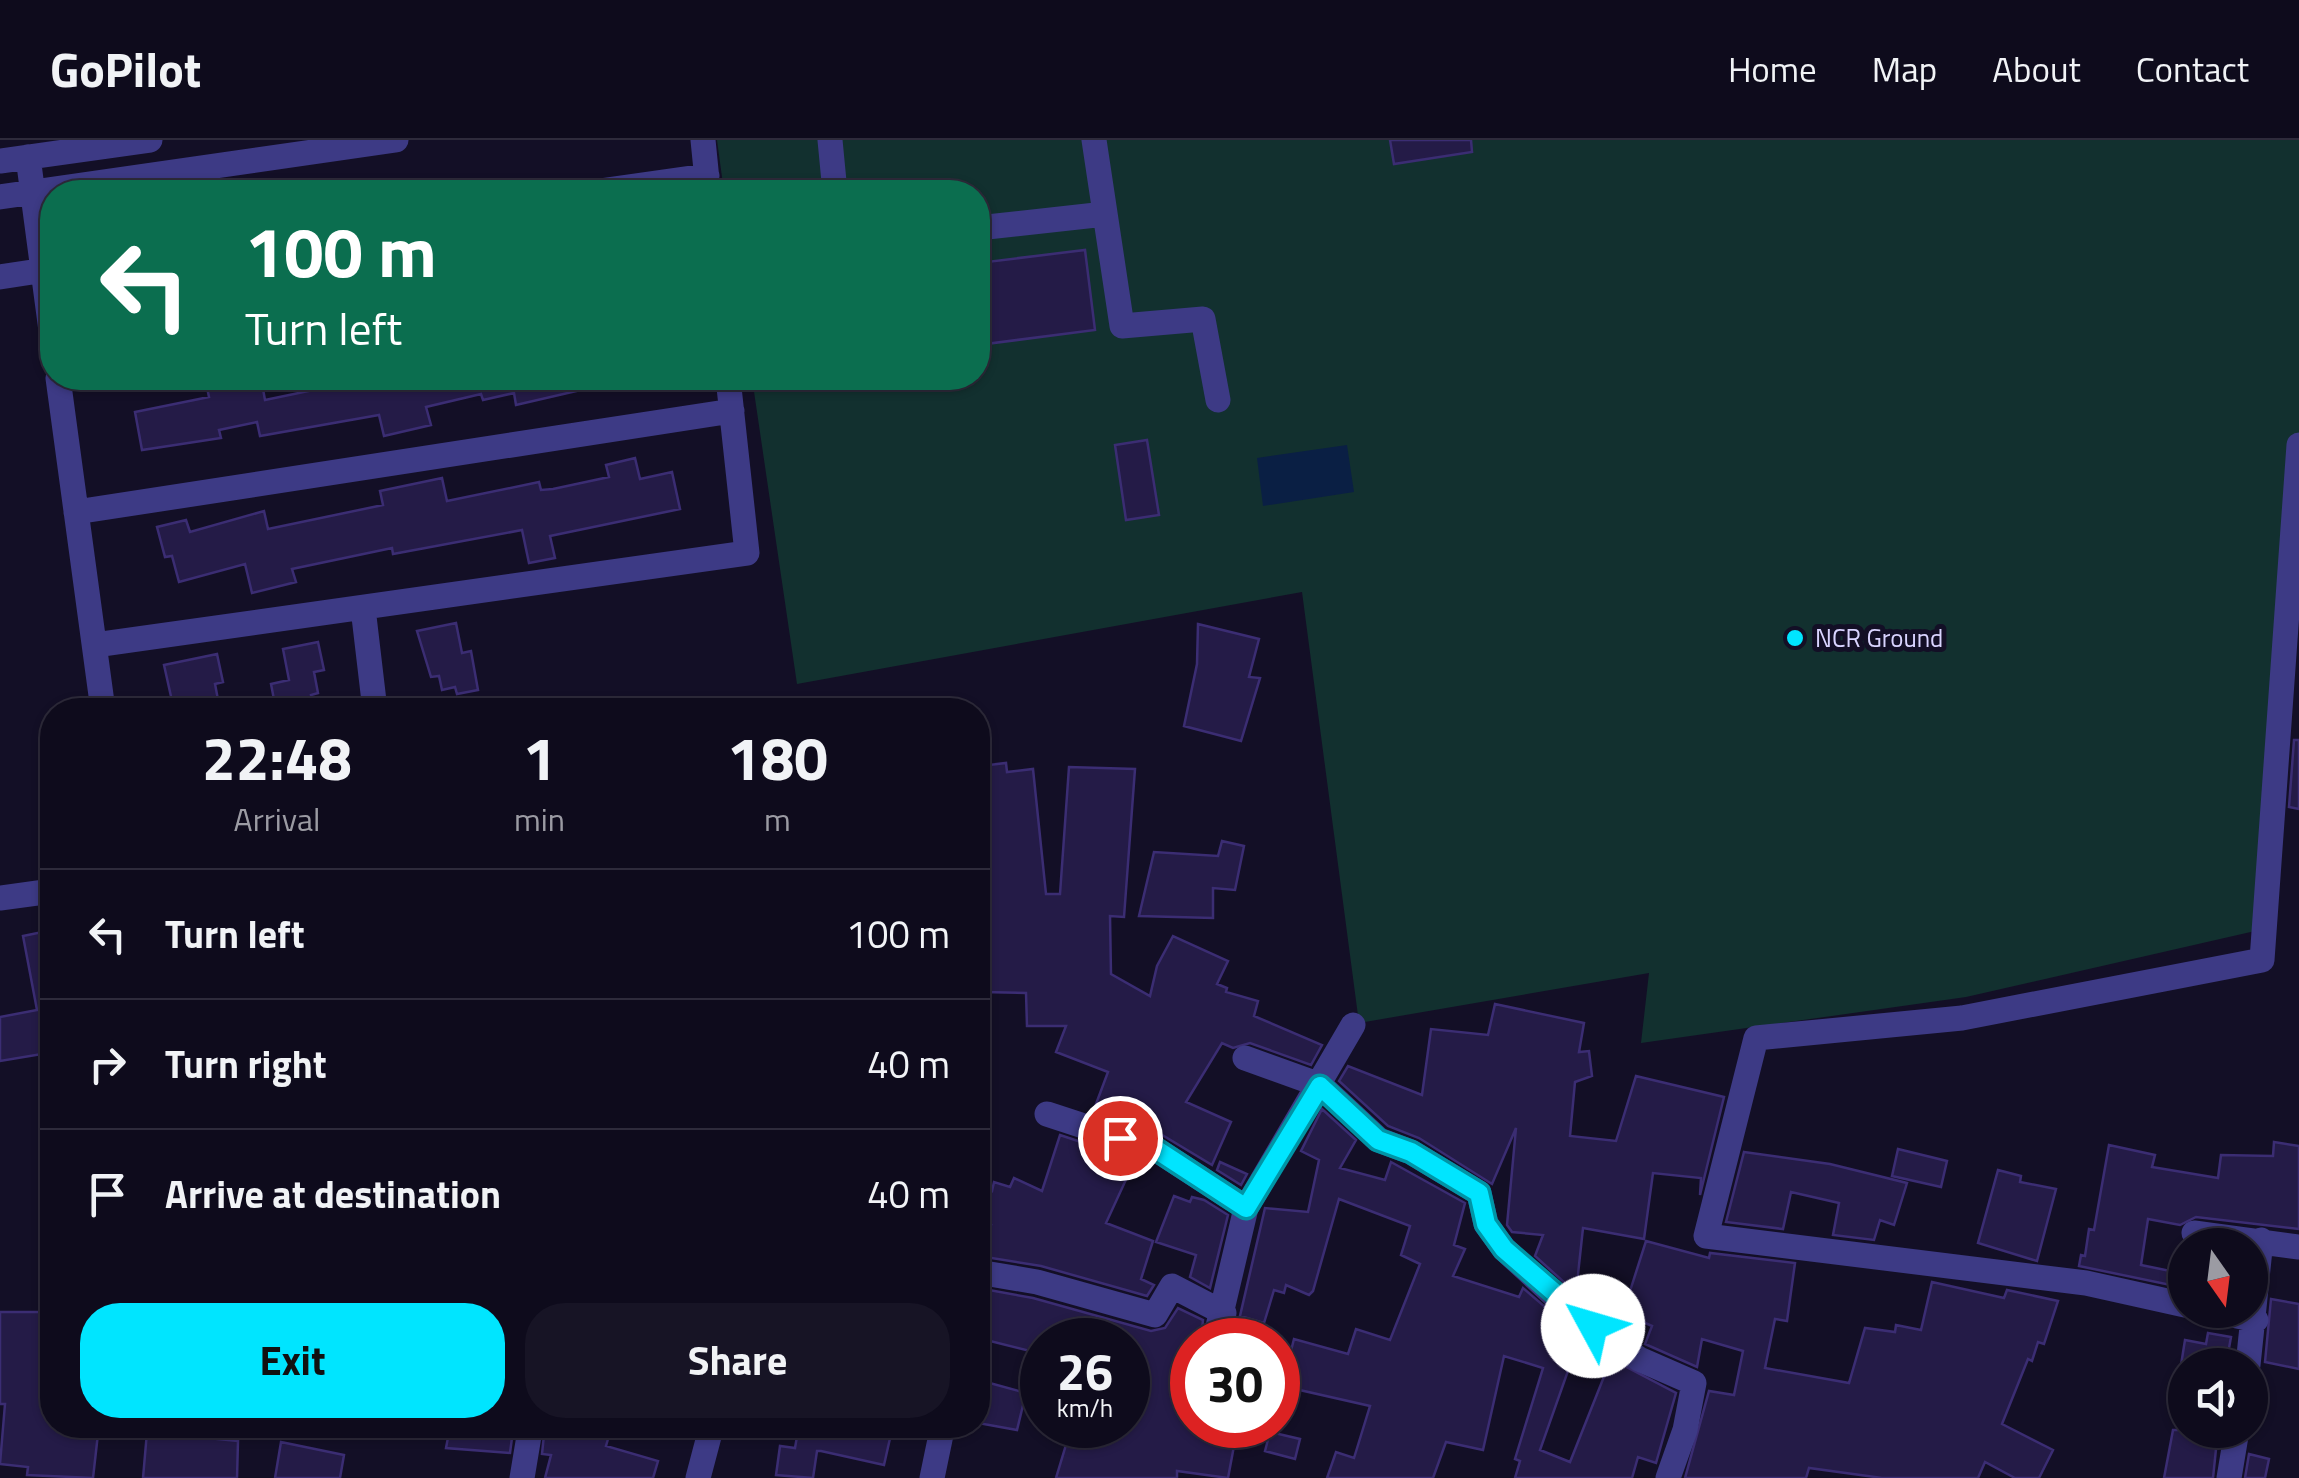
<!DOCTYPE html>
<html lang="en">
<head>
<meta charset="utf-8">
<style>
	body { margin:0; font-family:"Titillium Web",sans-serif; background:#171425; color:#f1f3f6; height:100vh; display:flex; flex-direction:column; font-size:38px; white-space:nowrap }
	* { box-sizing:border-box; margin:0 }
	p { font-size:32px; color:#9b9ba3 }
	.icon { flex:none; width:55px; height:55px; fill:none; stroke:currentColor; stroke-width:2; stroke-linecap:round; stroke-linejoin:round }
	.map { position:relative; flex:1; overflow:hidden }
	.panel { position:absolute; left:40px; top:558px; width:950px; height:740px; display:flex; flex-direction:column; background:#0e0b1c; border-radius:40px; box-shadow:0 2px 8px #0004,0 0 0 2px #2e2b3b }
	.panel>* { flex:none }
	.banner { position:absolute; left:40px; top:40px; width:950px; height:210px; border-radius:40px; box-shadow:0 2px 8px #0004,0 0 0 2px #2e2b3b; background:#0b6e4f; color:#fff; overflow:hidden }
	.needle { width:65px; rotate:166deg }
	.buttons { position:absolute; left:2168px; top:1088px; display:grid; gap:20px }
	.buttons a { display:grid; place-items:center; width:100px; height:100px; border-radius:50%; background:#0e0b1c; box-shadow:0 2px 8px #0004,0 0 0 2px #2e2b3b; font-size:50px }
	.speed { position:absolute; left:1020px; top:1178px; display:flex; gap:20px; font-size:50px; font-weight:700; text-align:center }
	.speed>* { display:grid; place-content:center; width:130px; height:130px; border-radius:50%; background:#0e0b1c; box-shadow:0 2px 8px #0004,0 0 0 2px #2e2b3b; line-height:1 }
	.speed small { font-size:25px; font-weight:400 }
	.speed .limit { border:15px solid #d22; background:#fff; color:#111 }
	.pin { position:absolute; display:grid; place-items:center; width:85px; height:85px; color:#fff; margin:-42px; border:5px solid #fff; border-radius:50%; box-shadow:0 2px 10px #0007 }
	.me { position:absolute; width:110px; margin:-55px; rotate:309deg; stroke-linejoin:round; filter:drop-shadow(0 0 8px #0008) }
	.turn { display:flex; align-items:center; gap:35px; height:210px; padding:0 40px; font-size:45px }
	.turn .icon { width:130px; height:130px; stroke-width:2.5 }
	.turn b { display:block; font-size:70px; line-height:85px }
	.eta { display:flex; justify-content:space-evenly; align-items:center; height:170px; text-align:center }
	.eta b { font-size:60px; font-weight:700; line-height:70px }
	.action { display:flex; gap:20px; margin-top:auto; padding:20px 40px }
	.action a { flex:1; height:115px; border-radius:40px; background:#00e5ff; color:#111; font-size:40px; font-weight:700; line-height:115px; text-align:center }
	.action a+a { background:#171425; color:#f1f3f6 }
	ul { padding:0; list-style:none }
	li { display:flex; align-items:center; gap:30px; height:130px; padding:0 40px; border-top:2px solid #2e2b3b }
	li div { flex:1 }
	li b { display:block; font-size:38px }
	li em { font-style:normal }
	header { display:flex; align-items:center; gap:60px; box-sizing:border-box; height:140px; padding:0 50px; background:#0e0b1c; border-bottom:2px solid #2e2b3b }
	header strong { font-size:48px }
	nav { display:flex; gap:55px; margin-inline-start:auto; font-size:35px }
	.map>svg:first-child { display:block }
	.green { fill:#12302f }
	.water { fill:#0a1f44 }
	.building { fill:#241b47; stroke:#3b2d73; stroke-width:2.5 }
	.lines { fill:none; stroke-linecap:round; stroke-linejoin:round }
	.minor { stroke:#3d3a85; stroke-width:25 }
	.route-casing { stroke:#0095a6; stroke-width:25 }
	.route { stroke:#00e5ff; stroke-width:18 }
	.poi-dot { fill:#00e5ff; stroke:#130f26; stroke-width:4 }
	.labels { text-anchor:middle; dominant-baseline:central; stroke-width:10; stroke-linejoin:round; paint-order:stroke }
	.poi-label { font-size:25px; fill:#d9d4ff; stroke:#130f26; text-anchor:start }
</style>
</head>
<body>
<header>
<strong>GoPilot</strong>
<nav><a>Home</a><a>Map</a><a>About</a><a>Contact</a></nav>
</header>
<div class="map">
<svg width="2299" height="1338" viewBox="0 0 2299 1338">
	<rect width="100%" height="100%" fill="#130f26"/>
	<path class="green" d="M717,0H2299V303L2255,791L1966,857L1641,903L1649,833L1359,883L1302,452L797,544L752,238H978V52H724Z"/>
	<path class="water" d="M1347,305L1354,352L1263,366L1257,318Z"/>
	<path class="building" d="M1390,0H1471L1472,12L1394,24Z
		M1085,110L1095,190L978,205V123Z
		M205,238H261L265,260L371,238H597L598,246L516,265L514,253L483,260L481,254L426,267L431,285L384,296L379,275L260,296L257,282L219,290L221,298L142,310L135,272L209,257Z
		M1147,300L1159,375L1126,380L1115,305Z
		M635,318L640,339L672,332L680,369L550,396L555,418L529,423L522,390L393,414L392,408L292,429L296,442L252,453L245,424L179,442L172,416L165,417L157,387L186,380L190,392L264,371L268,389L383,365L380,351L442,338L447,361L539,342L541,350L553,349L609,337L606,325Z
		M456,483L462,513L471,511L478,550L457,554L455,547L442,550L439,536L431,537L417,491Z
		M1198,484L1259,499L1249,537L1260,538L1241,601L1184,586L1197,524Z
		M318,502L324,530L314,532L318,553L311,555L315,570H276L271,544L289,540L283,509Z
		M217,514L223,542L215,544L220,570H174L164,525Z
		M2294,600H2299V669L2289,667Z
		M1006,623L1007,632L1033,629L1046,754H1060L1069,627L1135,629L1124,777L1110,776L1111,834L1150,856L1157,826L1173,796L1228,821L1217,844L1227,848L1226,852L1258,861L1254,876L1322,905L1311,925L1250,903L1233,908L1222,903L1186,962L1231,982L1212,1025L1162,995L1093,972L1108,932L1056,912L1066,886H1027L1026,853L982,852L978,681L985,680L980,626Z
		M1222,701L1244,706L1235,750L1213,748V778L1139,776L1154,712L1218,716Z
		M52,790V897L45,898L48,913L0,921V877L37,870L23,796Z
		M1495,864L1584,883L1579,912L1589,911L1592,936L1575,942L1570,996L1616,1001L1636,936L1724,957L1700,1055L1701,1038L1653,1033L1644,1099L1583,1088L1576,1153L1535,1116L1543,1095L1512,1092L1507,1085L1516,988L1492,1044L1419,998L1388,986L1339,941L1348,926L1422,955L1431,889L1488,895Z
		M1322,969L1356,1000L1340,1028L1385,1040L1391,1022L1465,1063L1454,1105L1465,1109L1453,1136L1519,1157L1523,1148L1580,1197L1540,1310L1570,1322L1611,1219L1676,1253L1656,1323L1638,1317L1632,1338H1515L1520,1321L1515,1319L1543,1228L1504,1216L1483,1310L1446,1302L1433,1338H1327L1336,1312L1354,1318L1370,1266L1282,1246L1294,1199L1348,1214L1356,1189L1390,1200L1420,1124L1401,1115L1410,1086L1339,1059L1313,1151L1309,1155L1286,1145L1284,1153L1274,1150L1264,1183L1240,1176L1265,1068L1308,1072L1319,1020L1301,1011Z
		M1060,995L1135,1020L1106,1083L1153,1101L1141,1139L1154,1145L1147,1156L1041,1126L979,1116L991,1085L978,1080V1046L992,1051L994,1042L1010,1047L1014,1038L1042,1051Z
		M2274,1002L2299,1006V1089L2196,1077L2180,1085L2148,1079L2141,1125L2185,1134V1148L2079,1126L2081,1115L2085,1116L2089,1089L2094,1090L2109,1005L2155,1015L2152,1027L2218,1038L2221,1015L2273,1016Z
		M1898,1009L1947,1021L1941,1047L1892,1036Z
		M1744,1012L1830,1024L1907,1043L1894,1085L1880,1080L1874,1100L1833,1095L1839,1063L1791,1052L1783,1089L1726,1082Z
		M1220,1022L1247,1034L1241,1045L1217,1030Z
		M1998,1030L2021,1036L2020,1042L2056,1049L2037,1121L1978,1103Z
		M1174,1056L1190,1062L1192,1057L1204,1060L1228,1075L1210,1148L1190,1137L1196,1115L1156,1102Z
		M1646,1101L1709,1118L1710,1113L1795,1123L1787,1181L1775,1179L1765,1228L1849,1243L1865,1188L1895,1192L1896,1185L1921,1190L1932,1142L2004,1158L2007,1150L2058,1161L2044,1204L2038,1202L2032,1221L2028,1219L2002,1284L2053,1310L2039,1338H2015L1985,1322L1978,1338H1882L1809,1328L1806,1338H1685L1709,1251L1734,1255L1743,1211L1702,1199L1697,1227L1645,1204L1652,1186L1623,1173Z
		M978,1148L1033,1158L1151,1191L1165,1188L1178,1168L1203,1180L1201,1200H1192V1285H1228L1222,1304L1234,1306L1228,1338L1177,1331V1338H1056L1072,1285H1108L1128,1291V1200L1090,1191L1087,1200H1041L1038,1213L978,1198Z
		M2271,1159L2299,1164V1229L2265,1222Z
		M0,1172H52V1285H99L93,1338L27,1335L28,1327L0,1324L5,1264H0Z
		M2208,1193L2231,1197L2226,1225H2181L2185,1200L2206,1204Z
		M986,1242L1026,1253L1017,1290L978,1283V1263Z
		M545,1285L608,1299L606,1306L658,1321L653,1338H545L551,1315L542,1314Z
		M799,1285H893L884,1325L821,1311H817L813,1338L776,1335L780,1306L795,1308Z
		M450,1287L512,1298L510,1313L446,1308Z
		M2173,1290H2218L2213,1338H2164Z
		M147,1292L238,1301L237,1338H143Z
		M1270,1292L1300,1299L1295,1319L1265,1311Z
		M281,1302L344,1315L340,1338H275Z
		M2249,1314L2269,1319L2265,1338H2245Z"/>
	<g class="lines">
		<path class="minor" d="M703,0L708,50
			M830,0L835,52
			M1094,0L1122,186L1203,179L1218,260
			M28,17L52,198
			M0,21L150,0
			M594,52L707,36
			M0,57L396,0
			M978,88L1105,74
			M0,137L52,129
			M58,238L103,570
			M76,372L732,271
			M363,468L375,570
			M95,505L747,413L728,238
			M0,758L52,751
			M1245,918L1320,945L1379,1000L1411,1012L1479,1053L1486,1084L1504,1109L1569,1169L1639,1219L1694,1243L1685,1290L1668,1338
			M1047,974L1157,1010L1246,1068
			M2194,1093L2299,1107
			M978,1132L1037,1142L1155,1175L1172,1146L1224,1173
			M2185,1165L2086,1143L1706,1096L1756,898L1962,878L2262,820L2299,305
			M2209,1170L2256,1180
			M1216,1195L1246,1068L1353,885
			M2248,1225L2261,1100
			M522,1338L530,1290
			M698,1338L712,1285
			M932,1338L943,1285
			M2229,1338L2237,1290"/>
	</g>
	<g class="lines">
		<defs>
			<path id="route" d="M1120,998L1157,1010L1246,1068L1320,946L1378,1000L1411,1012L1479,1053L1486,1084L1504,1109L1593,1186"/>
		</defs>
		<use href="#route" class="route-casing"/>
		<use href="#route" class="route"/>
	</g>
	<circle class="poi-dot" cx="1795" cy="498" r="10"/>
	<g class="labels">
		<g class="poi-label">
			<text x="1815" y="498">NCR Ground</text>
		</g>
	</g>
</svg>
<div class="buttons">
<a><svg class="needle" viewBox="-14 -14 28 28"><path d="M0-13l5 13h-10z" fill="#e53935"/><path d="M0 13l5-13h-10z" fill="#9b9ba3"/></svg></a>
<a><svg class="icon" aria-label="sound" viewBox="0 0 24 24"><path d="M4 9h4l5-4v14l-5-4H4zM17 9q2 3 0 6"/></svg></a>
</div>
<div class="speed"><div>26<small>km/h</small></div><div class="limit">30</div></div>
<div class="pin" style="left:1120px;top:998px;background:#d93025"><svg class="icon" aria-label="arrive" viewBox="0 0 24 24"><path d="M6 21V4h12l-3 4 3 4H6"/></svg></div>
<svg class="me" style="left:1593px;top:1186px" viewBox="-20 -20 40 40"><circle r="19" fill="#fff"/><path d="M0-13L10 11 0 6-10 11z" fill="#00e5ff"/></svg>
<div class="banner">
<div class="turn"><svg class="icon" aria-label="left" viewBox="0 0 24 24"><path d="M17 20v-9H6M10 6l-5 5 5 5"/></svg><div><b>100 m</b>Turn left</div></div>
</div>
<section class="panel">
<div class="eta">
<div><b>22:48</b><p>Arrival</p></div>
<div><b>1</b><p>min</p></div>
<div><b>180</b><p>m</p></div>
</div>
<ul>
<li><svg class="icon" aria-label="left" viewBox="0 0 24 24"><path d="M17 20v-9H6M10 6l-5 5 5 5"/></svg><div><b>Turn left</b></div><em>100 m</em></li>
<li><svg class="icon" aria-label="right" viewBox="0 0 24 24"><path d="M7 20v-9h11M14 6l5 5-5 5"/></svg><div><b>Turn right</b></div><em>40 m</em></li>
<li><svg class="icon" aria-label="arrive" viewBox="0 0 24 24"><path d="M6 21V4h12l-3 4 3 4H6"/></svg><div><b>Arrive at destination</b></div><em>40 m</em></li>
</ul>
<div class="action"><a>Exit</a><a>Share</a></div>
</section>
</div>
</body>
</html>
